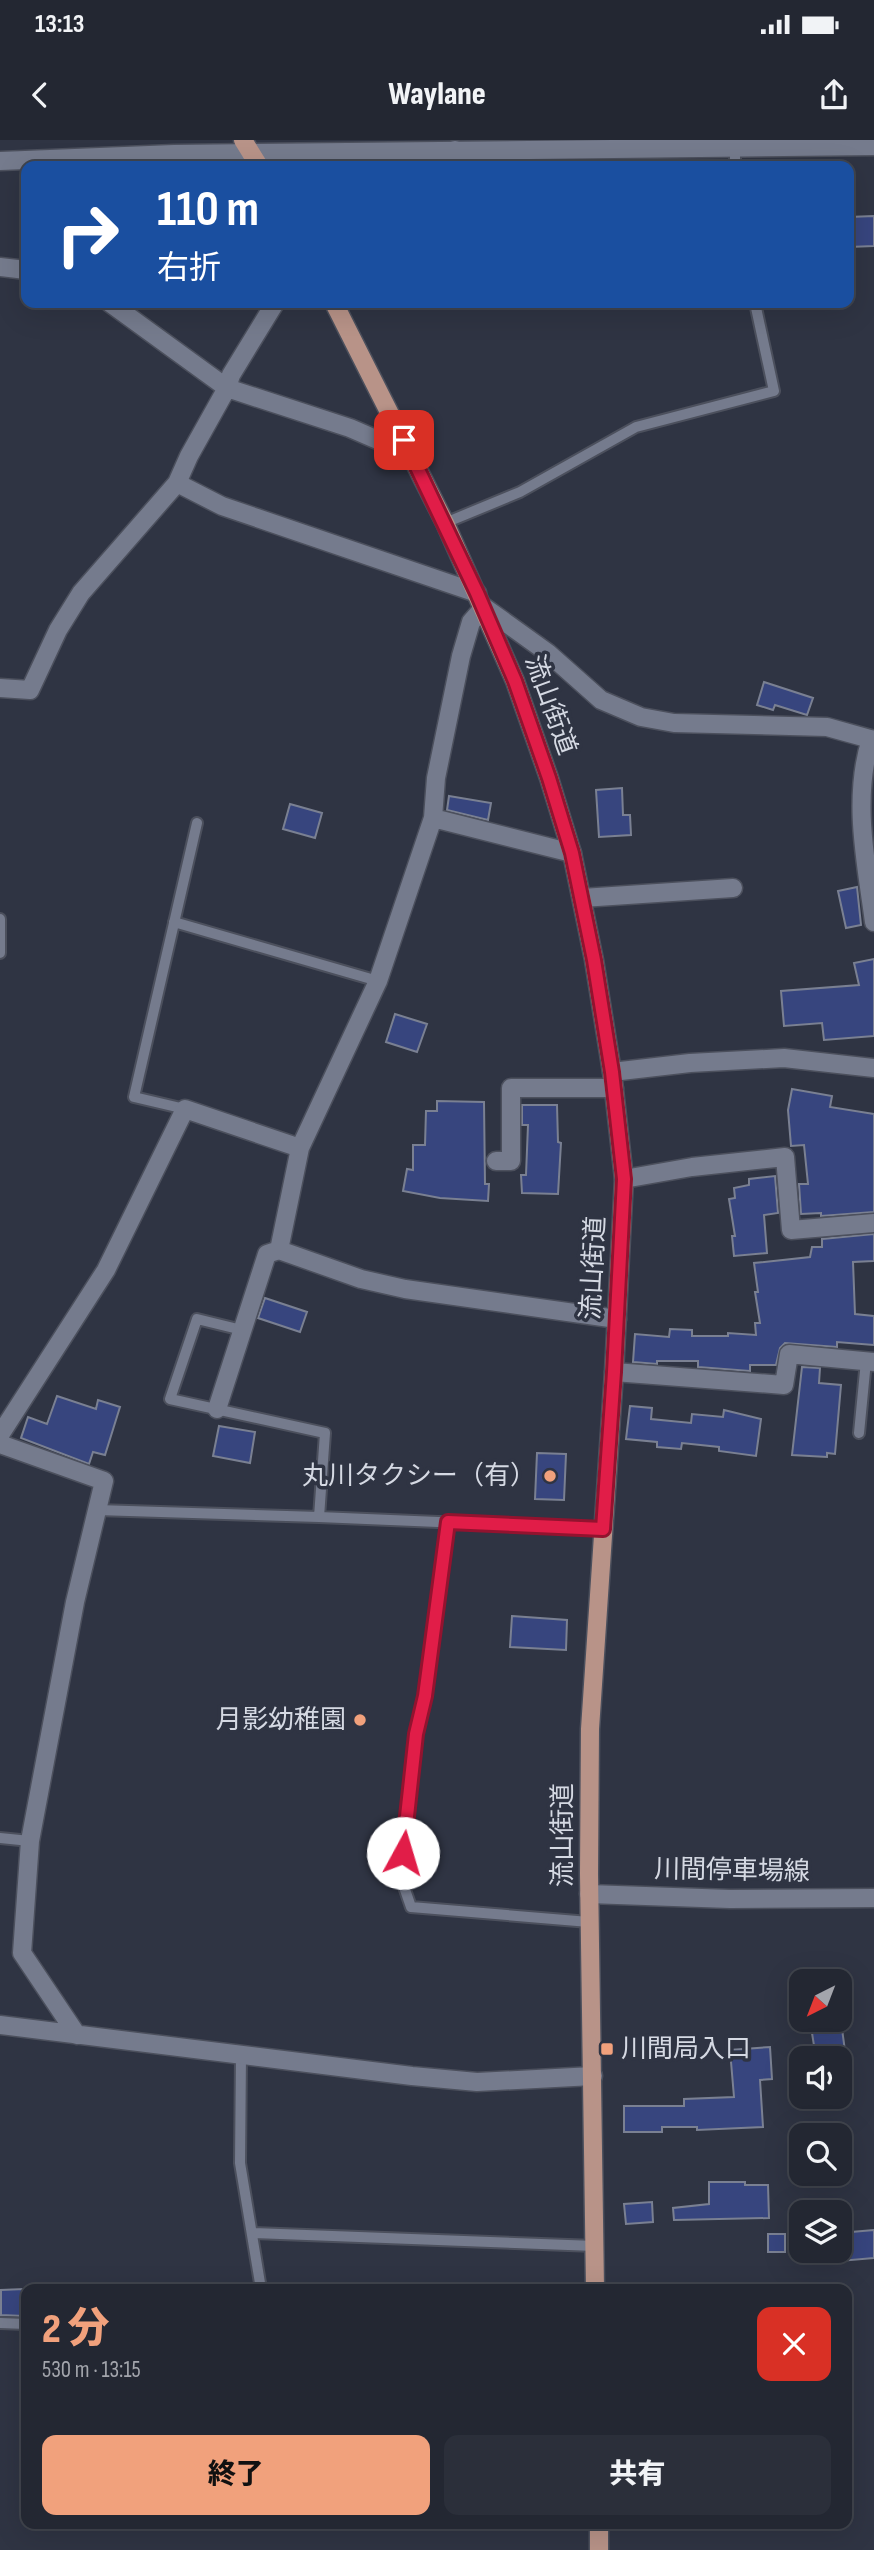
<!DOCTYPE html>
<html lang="ja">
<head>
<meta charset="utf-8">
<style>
	body { margin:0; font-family:"Sofia Sans Condensed","Noto Sans JP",sans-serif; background:#2b2f3a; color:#f1f3f6; height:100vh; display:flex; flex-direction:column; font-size:26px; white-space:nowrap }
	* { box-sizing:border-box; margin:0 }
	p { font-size:23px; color:#a3a5ac }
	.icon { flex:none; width:38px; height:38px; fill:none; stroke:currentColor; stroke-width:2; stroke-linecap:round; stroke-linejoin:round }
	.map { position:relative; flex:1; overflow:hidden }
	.sheet { position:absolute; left:21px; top:2144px; width:831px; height:245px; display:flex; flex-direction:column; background:#232732; border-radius:14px; box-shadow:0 7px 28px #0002,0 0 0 2px #40444d }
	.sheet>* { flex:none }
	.guide { position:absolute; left:21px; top:21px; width:833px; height:147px; border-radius:14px; box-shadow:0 7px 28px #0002,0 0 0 2px #40444d; background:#1a4fa0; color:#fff; overflow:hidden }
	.needle { width:46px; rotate:222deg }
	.fabs { position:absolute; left:789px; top:1829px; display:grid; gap:14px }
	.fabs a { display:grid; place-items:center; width:63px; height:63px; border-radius:14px; background:#232732; box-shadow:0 7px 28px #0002,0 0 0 2px #40444d; font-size:35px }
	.pin { position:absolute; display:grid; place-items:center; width:60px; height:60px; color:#fff; margin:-30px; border-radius:14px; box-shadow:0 4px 10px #0006 }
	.me { position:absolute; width:77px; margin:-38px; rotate:6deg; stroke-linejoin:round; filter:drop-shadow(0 0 5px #0008) }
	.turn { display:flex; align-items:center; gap:24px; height:147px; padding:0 21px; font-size:32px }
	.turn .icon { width:91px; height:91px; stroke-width:2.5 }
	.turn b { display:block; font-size:49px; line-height:60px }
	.round { display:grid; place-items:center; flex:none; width:74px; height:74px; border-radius:14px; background:#2b2f3a }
	.summary { display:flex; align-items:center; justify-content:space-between; height:119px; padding:0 21px }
	h1 { font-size:42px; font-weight:800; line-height:52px; color:#f1a17c }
	.primary-button { display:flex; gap:14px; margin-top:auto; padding:14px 21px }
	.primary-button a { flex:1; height:80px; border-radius:14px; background:#f1a17c; color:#111; font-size:28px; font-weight:800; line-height:80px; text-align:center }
	.primary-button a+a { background:#2b2f3a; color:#f1f3f6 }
	.status { display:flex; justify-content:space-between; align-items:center; height:49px; padding:0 35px; background:#232732; direction:ltr }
	.status svg { height:19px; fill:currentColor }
	header { display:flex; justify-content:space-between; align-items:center; height:91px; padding:0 21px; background:#232732; font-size:32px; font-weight:800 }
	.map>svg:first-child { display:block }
	.building { fill:#37457e; stroke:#7a8092; stroke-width:2 }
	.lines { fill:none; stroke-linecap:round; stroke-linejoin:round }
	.service-casing { stroke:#4c505d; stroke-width:14 }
	.minor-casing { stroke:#4c505d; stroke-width:21 }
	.tertiary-casing { stroke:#4c505d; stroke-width:21 }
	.secondary-casing { stroke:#4c505d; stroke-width:21 }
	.primary-casing { stroke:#4c505d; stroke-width:21 }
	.service { stroke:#757b8d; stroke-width:10 }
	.minor { stroke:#757b8d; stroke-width:18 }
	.tertiary { stroke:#757b8d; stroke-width:18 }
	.secondary { stroke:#757b8d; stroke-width:18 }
	.primary { stroke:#b89388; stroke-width:18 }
	.route-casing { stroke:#92132f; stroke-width:18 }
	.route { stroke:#e11d48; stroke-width:12 }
	.poi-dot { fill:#f1a17c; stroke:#2f3443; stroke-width:2.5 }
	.labels { text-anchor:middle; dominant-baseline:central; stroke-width:7; stroke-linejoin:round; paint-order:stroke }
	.street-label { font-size:26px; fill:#d5d9e3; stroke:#2f3443 }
	.poi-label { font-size:26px; fill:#d5d9e3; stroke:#2f3443; text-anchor:end }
</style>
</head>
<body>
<div class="status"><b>13:13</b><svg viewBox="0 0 49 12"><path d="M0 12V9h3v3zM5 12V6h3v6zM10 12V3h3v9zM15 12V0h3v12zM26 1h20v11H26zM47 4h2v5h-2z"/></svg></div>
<header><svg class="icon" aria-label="back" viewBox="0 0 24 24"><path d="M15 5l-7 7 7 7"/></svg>Waylane<svg class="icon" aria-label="share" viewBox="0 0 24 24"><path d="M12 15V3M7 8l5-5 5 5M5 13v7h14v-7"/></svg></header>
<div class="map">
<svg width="874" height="2410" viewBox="0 0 874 2410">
	<rect width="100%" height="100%" fill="#2f3443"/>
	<path class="building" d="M874,76V106L849,107V77Z
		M764,542L813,558L807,575L775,565L773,570L757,565Z
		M622,648L623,675H630L631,695L599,697L596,650Z
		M449,656L491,663L488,680L447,670Z
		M290,664L322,673L315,698L283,689Z
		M857,747L861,785L846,788L838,751Z
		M874,819V896L824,900L822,883L784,886L781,851L859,845L854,823Z
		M395,874L427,884L417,912L386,902Z
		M792,949L832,956L830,967L874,974V1072L821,1076V1073L801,1074L799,1044H808L804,1005L791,1006L788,970Z
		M437,961L484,962L485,1044H489L488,1061L440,1058L403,1051L407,1029L413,1030V1005H425L426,971H437Z
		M522,965H557L558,1002L561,1003L558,1054L522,1053L521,1035H526L528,985H522Z
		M775,1036L778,1073L764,1075L767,1113L734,1116L732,1096H735L729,1059L735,1058L734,1048L749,1045V1039Z
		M874,1094V1121L853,1122L855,1174L874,1176V1205L837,1202V1207L785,1203L780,1208L776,1225H750V1231L698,1227V1221H657V1224L633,1222L635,1194L669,1197L670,1189L692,1190V1196H728V1193L756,1195L755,1183H760L755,1152H758L754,1123L810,1117L812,1107H822V1099Z
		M265,1158L307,1172L300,1192L258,1178Z
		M802,1227L820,1228L819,1243L841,1245L835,1314L827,1313V1317L792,1315Z
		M57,1256L96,1269L98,1260L120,1267L105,1315L93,1312L89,1324L21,1298L28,1277L47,1284Z
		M630,1266L652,1268L651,1279L691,1283L692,1274L723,1277L724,1270L761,1279L756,1316L719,1311V1307L682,1303L681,1309L657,1307V1302L626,1299Z
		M219,1286L255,1292L250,1323L213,1316Z
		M537,1313L566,1314L564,1360L535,1359Z
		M512,1476L567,1480L566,1510L510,1507Z
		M842,1889L846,1918H816L812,1893Z
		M770,1907L772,1939L760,1940L763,1987L697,1990V1987H662V1992H624V1966H684V1959L734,1957L730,1910Z
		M709,2042H745V2045H768L769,2078L674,2080L673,2068L709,2064Z
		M652,2062L653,2082L626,2084L624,2064Z
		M874,2090V2118L840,2121V2093Z
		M768,2094H785V2112H768Z
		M24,2149V2176L1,2175V2150Z"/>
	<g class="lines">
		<defs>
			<path id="service" d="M735,8V26
				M445,383L520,352L636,287L774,251L755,163
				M0,779V813
				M174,782L378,841
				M185,969L134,957L197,683
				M242,1190L197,1179L170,1259L325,1293L319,1377L602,1389
				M859,1293L866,1221
				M97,1370L319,1377
				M448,1382L425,1556L416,1594L403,1713L402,1741L411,1767L589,1782
				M0,1698L30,1701
				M241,1914L240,2023L261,2149
				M253,2093L595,2106
				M0,2183L26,2184"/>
			<path id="minor" d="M455,26V10
				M0,127L26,130
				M110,163L227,248L350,288L380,301L404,300
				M177,343L222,366L477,453
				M0,548L30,550L58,490L81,453L177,343L189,316L227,248L231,235L275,163
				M871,599C852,658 866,722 874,782
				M433,678L436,638L461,516L471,482L484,467L548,513L601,560L641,577L674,583L827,587L874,600
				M572,713L433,678L378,841L300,1008L279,1110L361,1139L405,1149L617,1179
				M582,758L733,748
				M612,932L690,923L784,918L874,928
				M496,1021H511V948H614
				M624,1039L692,1027L785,1017L791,1090L874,1083
				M614,1232L784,1245L789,1214L874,1222
				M217,1269L267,1114L279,1110
				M0,1295L106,1130L185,969L300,1008
				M0,1304L104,1341L75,1462L30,1701L22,1813L77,1895
				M0,1885L412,1936L477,1942L593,1936"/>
			<path id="tertiary" d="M0,21L174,14L874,6"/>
			<path id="secondary" d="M589,1754L730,1759L874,1758"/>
			<path id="primary" d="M243,0L259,26
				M334,163L445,383L515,541L549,638L572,713L594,820L612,932L624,1039L614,1232L590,1589L589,1734L595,2149
				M599,2384V2410"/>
		</defs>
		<use href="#service" class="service-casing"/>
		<use href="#minor" class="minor-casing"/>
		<use href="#tertiary" class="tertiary-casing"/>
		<use href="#secondary" class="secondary-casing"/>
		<use href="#primary" class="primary-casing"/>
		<use href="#service" class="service"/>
		<use href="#minor" class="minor"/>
		<use href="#tertiary" class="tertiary"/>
		<use href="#secondary" class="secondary"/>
		<use href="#primary" class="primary"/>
	</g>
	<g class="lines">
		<defs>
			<path id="route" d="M403,1713L416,1594L425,1556L448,1382L603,1389L614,1232L624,1039L612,932L594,820L572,713L549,638L515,541L477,453L404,300"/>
		</defs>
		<use href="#route" class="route-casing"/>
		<use href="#route" class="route"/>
	</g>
	<g class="poi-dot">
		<circle cx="550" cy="1336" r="7"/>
		<circle cx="360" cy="1580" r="7"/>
		<rect x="600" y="1902" width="14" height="14" rx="3.5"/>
	</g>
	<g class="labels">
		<g class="street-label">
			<text transform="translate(550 565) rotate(70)">流山街道</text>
			<text transform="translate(594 1128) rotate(-87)">流山街道</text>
			<text transform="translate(563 1695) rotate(-90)">流山街道</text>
			<text transform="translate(732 1731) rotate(1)">川間停車場線</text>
		</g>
		<g class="poi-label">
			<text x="536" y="1336">丸川タクシー（有）</text>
			<text x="346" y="1580">月影幼稚園</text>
			<text x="621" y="1909" text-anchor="start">川間局入口</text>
		</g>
	</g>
</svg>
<div class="fabs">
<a><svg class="needle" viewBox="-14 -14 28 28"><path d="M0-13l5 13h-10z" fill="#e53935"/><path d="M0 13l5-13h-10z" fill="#a3a5ac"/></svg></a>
<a><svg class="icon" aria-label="sound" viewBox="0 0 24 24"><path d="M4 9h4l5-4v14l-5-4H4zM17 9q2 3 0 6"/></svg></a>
<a><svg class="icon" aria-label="search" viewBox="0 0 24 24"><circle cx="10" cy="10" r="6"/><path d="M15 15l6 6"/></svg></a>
<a><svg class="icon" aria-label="layers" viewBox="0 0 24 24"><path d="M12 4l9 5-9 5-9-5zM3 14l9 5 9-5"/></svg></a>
</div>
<div class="pin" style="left:404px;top:300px;background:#d93025"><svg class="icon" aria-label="arrive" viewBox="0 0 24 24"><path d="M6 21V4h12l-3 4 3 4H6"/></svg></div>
<svg class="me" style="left:403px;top:1713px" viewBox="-20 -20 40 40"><circle r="19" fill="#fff"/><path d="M0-13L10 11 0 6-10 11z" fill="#e11d48"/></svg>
<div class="guide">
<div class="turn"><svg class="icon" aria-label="right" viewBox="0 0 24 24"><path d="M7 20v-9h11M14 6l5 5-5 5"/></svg><div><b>110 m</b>右折</div></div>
</div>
<section class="sheet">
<div class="summary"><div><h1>2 分</h1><p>530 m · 13:15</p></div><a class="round" style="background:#d93025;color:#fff"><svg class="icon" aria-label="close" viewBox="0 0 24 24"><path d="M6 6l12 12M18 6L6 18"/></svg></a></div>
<div class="primary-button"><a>終了</a><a>共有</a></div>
</section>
</div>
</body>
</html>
